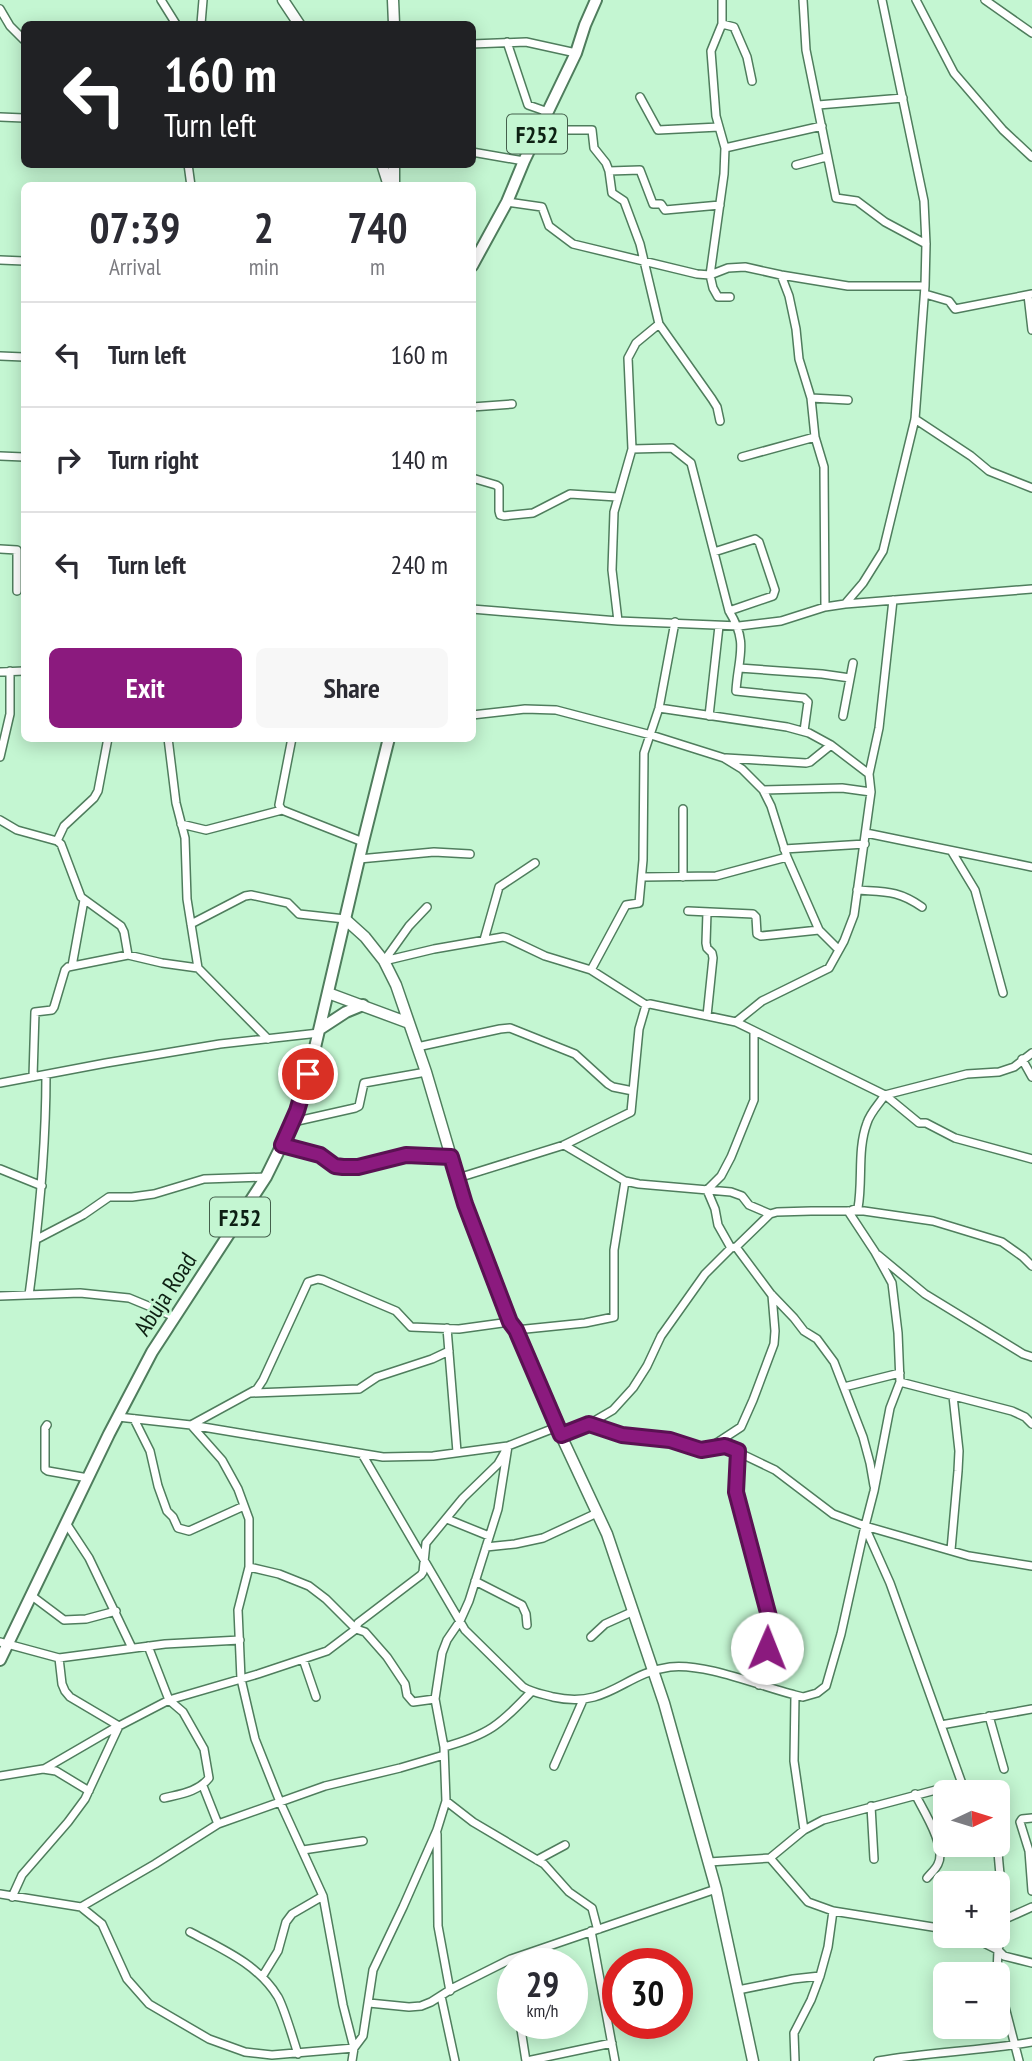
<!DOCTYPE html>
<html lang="en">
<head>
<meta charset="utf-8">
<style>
	body { margin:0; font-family:"PT Sans Narrow",sans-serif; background:#f7f7f7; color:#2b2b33; height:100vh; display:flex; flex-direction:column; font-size:26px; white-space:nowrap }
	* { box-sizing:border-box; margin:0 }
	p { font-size:23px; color:#7c7c81 }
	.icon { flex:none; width:38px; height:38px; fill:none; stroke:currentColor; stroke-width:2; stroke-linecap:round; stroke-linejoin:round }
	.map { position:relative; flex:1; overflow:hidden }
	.side { position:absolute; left:21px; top:182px; width:455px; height:560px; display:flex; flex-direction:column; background:#fff; border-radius:10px; box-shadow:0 4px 18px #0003 }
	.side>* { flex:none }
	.banner { position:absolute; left:21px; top:21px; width:455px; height:147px; border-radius:10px; box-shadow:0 4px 18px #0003; background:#202124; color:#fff; overflow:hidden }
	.needle { width:46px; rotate:86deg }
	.fabs { position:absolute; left:933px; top:1780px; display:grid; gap:14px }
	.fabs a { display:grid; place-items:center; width:77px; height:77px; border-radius:10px; background:#fff; box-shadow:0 4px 18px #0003; font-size:35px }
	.speed { position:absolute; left:497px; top:1948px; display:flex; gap:14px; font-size:35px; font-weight:700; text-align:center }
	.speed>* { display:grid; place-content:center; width:91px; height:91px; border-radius:50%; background:#fff; box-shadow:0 4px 18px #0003; line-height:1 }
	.speed small { font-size:18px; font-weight:400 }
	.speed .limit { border:10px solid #d22; background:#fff; color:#111 }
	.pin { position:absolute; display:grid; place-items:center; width:60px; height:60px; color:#fff; margin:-30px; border:4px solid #fff; border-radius:50%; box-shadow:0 2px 7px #0007 }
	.me { position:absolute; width:77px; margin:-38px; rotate:1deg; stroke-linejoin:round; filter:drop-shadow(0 0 5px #0008) }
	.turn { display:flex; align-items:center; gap:24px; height:147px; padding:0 28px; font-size:32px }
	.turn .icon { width:91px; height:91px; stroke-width:2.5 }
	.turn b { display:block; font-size:49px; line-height:60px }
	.eta { display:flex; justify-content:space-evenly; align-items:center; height:119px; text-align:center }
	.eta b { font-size:42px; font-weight:800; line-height:49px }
	.primary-button { display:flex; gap:14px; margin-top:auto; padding:14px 28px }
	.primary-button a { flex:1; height:80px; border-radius:10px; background:#8b1a7e; color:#fff; font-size:28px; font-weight:800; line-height:80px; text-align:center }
	.primary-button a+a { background:#f7f7f7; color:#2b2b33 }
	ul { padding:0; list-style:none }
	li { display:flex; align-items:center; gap:21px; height:105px; padding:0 28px; border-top:2px solid #e1e1e2 }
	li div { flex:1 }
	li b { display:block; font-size:26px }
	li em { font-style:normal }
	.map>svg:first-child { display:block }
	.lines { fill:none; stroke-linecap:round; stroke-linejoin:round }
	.street-casing { stroke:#4f7d5d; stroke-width:10 }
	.secondary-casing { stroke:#4f7d5d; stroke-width:13 }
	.primary-casing { stroke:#4f7d5d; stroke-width:14 }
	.street { stroke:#fff; stroke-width:7 }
	.secondary { stroke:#fff; stroke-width:10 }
	.primary { stroke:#fff; stroke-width:10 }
	.route-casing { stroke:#5a1152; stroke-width:18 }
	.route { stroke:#8b1a7e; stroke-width:12 }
	.labels { text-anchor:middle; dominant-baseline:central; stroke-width:5; stroke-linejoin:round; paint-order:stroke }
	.shield { fill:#c4f6d2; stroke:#44604c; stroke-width:2 }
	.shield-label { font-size:23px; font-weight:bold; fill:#0d2013 }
	.street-label { font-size:24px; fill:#0d2013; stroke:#c4f6d2 }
</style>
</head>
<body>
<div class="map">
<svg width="1032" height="2061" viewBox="0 0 1032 2061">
	<rect width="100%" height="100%" fill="#c4f6d2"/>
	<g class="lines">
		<defs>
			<path id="street" d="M161,0L176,24
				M722,0V24L711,51L716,116L725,148L724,174L710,275L713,288L718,297H730
				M803,0L806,50L836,198L857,201L885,222L926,244
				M916,0L954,73L1003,130L1032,157
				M985,0L1032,33
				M0,9L10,26L24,40
				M201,24L203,0
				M722,24L734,27L747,57L752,81
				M507,42L528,105L548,112
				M472,44L526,42L576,53
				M640,97L658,130L719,127
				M818,105L903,98
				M0,117L24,118
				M539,130H592L594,148L606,163L609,171L640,170L653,204H661L665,210L720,205
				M725,148L822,126
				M472,152L524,161
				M188,164L191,186
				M796,165L826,157
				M609,171L612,193L624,201L640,244L659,324L712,399L717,407L720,421
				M507,202L542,207L549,226L573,244L697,274L710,275L728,268L745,267L781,275L848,286H925
				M0,260L24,261
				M781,275L789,296L796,329L799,359L811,398L815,437L824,467L825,607
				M925,294L949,301L955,309L1032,294
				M1028,295L1032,330
				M0,356L24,357
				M811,398L848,400
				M472,407L512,404
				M915,419L971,456L989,471L1032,488
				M632,449L672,448L691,463L729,611C749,643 738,657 736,691L804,698L808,702L804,731
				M0,456L24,457
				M742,457L815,437
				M472,478L496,485L499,487V511L500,515L504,516L533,513L570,494L617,497
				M0,549L17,550V591
				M714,552L755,539L759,542L775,590L773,596L729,611
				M845,604L1032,589
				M472,609L618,621L739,626L781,621L825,607L845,604L863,583L883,551L915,419L925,286L926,244L924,201L882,0
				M618,621L612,570L614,512L632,449L628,358L636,343L659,324
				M739,668L822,674L850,678
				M0,672L24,671
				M659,708L787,727L809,733L831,745L869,774
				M472,715L525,709L556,710L651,735L724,758L742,769L763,790L771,806L787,857L819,930L839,950
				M709,716L719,626
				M843,716L853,663
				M168,738L176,803L185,838L187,899L198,968L268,1039
				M292,738L279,805L282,810L363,842
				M0,757L10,714V671
				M726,758L806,763L810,762L831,745
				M763,790L842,788L871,792
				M683,809V877
				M0,820L17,830L57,841L61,844L81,897L121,926L124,932L128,955
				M181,824L206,830L282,810
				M866,833L1032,867
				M57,841L64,826L94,798L98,791L108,738
				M784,849L865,844
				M952,852L975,890L1003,993
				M359,859L434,852L470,854
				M643,877L716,876L787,857
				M857,890C885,892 898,890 922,907
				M688,911L753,914L756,917L757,934L761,936L819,930
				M707,912L706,943L707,948L712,953L713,958L707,1016
				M191,924L245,896L251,895L288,903L299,914L345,919
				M484,940L499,887L535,863
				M384,961L434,949L503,937L507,938L545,956L591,970L646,1005L650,1004L736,1022L885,1095L919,1123H926L955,1138L1032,1159
				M384,961L409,926L427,907
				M72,966L84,900
				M591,970L626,905L639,903L643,860L644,753L659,708L675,622
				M736,1022L762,1001L829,968L844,941L854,915L871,792L869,774L879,728L893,600
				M417,1047L500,1029L510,1028L575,1054L608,1084L613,1087L633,1091
				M1022,1059L1032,1077
				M33,1077L35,1012L52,1010L54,1007L65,970L68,967L128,955L162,963L198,968
				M0,1083L106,1063L220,1044L319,1033
				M293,1122L355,1108L359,1106L364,1083L426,1072
				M282,1145L320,1155L335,1166L343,1167H357L406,1155L451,1157
				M564,1145L625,1181L639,1184L731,1192L742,1196L749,1205L770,1214L777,1212L811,1211H864L933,1221L1002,1242L1023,1257L1032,1266
				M0,1169L42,1186
				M458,1178L564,1145L631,1112L639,1029L646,1005
				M852,1210L858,1208C863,1180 857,1150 867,1123C870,1113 879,1104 885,1095L967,1074L999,1072L1014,1067L1032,1053
				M37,1239L83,1215L109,1197H132L154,1194L204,1179L266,1177
				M736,1247L771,1294L794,1318L804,1331L817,1339L834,1362L863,1437L870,1463L874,1486
				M731,1248L718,1225L715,1209L707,1190L721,1176L731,1157L754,1100V1031
				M878,1255L925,1294L1023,1354L1032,1357
				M29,1295C39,1221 46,1149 46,1075
				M0,1296L80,1293L129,1298L175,1317
				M447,1328L457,1452
				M516,1330L585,1323L614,1317V1250L625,1181
				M900,1382L1012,1411L1025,1417L1032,1424
				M844,1387L900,1373
				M251,1393L359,1389L377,1377L432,1359L449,1351
				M118,1417L191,1425L383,1457L433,1456L508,1446L557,1427
				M134,1419L150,1451L158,1486L167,1511L173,1517L178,1528L189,1531L244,1506
				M589,1424L622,1435L670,1441L701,1449L725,1446L775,1470L833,1514L865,1526L969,1556L1032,1566
				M47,1425L45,1428V1469L48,1471L88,1478
				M561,1435L589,1424L613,1410L633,1388L647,1366L661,1336L705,1274L731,1248L736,1247L770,1214
				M712,1446L741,1427L753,1400L774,1344L775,1331L772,1295
				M738,1451L736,1492L738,1506L771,1624V1629L759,1685
				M362,1454L465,1630L523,1687C533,1693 543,1694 553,1697C609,1709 623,1673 670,1667C706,1663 759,1686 795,1695L803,1697L817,1693L826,1686L841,1634L865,1526L874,1491L890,1408L900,1382L898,1333L892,1283L875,1252L848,1211
				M447,1519L489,1536
				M66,1523L89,1558L132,1648
				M865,1527L890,1583L965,1792
				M486,1547L515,1544L543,1538L597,1513
				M951,1550L958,1471L959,1451L953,1396
				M249,1567L279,1574L309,1586L326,1599L356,1629L365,1632L387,1657L405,1684L407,1695L413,1702L435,1699
				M475,1581L522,1605L526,1614L527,1625
				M32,1596L64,1620L86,1619L116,1611
				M591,1637L605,1624L634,1611
				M0,1642L59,1658L165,1644L240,1640
				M148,1646L169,1700L183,1712L204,1749L209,1778C198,1792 180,1794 164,1798
				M59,1658L62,1684L65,1691L70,1697L119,1726
				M303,1659L316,1697
				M795,1695L794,1761L804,1830
				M989,1716L1004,1769
				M941,1725L1032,1709
				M444,1747C488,1735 500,1725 531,1692
				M554,1766L583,1700
				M44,1769L118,1726
				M0,1776L43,1769L56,1771L89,1791
				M203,1786L218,1824
				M915,1794C923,1810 947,1847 938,1864C936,1869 930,1874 927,1878
				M446,1801L473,1822L544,1864L569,1892L592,1908L597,1927L599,1929
				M871,1806L874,1859
				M1032,1818L1022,1819L1020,1822L1029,1851L1032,1891
				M437,1834L438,1926L450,1991
				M996,1844L998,1851C1000,1883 1007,1918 998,1950L1004,1956L1032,1963
				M303,1850L363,1841
				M770,1858L808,1902L833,1911L945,1929
				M537,1860L565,1845
				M709,1862L770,1858L804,1830L823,1820L962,1783
				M0,1894L81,1907L102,1924L127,1979L149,2004L209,2039L245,2052L272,2055L354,2048L363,2036L373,1970L403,1907L437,1830L446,1801L444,1747L435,1699L442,1653L447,1640L460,1621L469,1601L498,1509L508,1446
				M12,1897L22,1875L68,1822L85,1799L119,1726L169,1700L258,1674L327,1651L356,1629L358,1623L421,1575L423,1572L426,1543L463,1498L498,1464L506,1450
				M81,1907L155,1864L218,1824L325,1786L400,1768L444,1755
				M1003,1920L1032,1907
				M591,1931L615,2061
				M190,1932C222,1949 258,1964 278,1997C285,2010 293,2039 298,2054
				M970,1936L998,1950L997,1974
				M262,1977L278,1951L286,1922L292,1914L323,1896
				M998,1980L1019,2061
				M738,1990L793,1979L820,1976
				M441,1996L455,2061
				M369,2003L409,2007L421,2006L431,2002L453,1988L511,1959L716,1889
				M520,2023L526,2061
				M352,2061L354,2048L343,2005L323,1896L280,1802L255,1739L241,1679L238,1610L249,1567V1519L238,1489L222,1460L191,1425L257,1389L263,1380L308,1282L318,1279L323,1280L396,1311L411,1327L459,1329L510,1322
				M527,2061L612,2043
				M795,2061L794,2033L811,2000L820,1976L828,1947L833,1911
				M878,2061C929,2052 981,2051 1032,2042"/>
			<path id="secondary" d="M283,0L299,24
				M393,0L394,24
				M382,164L389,186
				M394,186V164
				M345,919L365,937L384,961L396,985L426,1072L465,1204L510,1322L516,1330L557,1427L607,1534L664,1703L716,1889L753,2061
				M328,993L409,1023"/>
			<path id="primary" d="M472,266L507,202L524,161L576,53L585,25L596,0
				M320,1029L346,1012L363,1005
				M0,1660L109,1434L152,1352L266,1177L293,1122L313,1056L363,842L389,738"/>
		</defs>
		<use href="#street" class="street-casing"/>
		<use href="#secondary" class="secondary-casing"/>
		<use href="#primary" class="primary-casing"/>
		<use href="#street" class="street"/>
		<use href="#secondary" class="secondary"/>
		<use href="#primary" class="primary"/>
	</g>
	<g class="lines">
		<defs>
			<path id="route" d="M308,1074L297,1111L282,1145L320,1155L335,1166L343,1167H358L406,1155L451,1157L465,1204L510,1322L516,1330L561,1435L589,1424L622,1435L670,1440L701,1450L725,1446L738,1451L736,1492L771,1624L767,1648"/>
		</defs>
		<use href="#route" class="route-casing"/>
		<use href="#route" class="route"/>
	</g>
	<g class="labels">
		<g class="shield">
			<rect x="507" y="114.5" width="60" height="39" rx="5"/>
			<rect x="210" y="1197.5" width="60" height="39" rx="5"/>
		</g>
		<g class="shield-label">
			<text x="537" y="134">F252</text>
			<text x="240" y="1217">F252</text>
		</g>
		<g class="street-label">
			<text transform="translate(165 1294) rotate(-57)">Abuja Road</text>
		</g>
	</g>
</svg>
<div class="fabs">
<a><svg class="needle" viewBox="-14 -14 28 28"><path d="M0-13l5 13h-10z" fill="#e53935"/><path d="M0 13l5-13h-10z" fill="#7c7c81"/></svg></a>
<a>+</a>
<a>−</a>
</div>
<div class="speed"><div>29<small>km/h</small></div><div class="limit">30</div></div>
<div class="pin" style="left:308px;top:1074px;background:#d93025"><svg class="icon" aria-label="arrive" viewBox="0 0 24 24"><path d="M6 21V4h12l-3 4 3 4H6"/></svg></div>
<svg class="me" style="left:767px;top:1648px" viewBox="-20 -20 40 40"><circle r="19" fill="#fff"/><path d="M0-13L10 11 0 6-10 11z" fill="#8b1a7e"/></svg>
<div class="banner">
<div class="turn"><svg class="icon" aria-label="left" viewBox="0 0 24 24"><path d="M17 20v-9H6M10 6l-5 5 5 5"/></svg><div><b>160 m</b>Turn left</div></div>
</div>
<section class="side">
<div class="eta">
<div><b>07:39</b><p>Arrival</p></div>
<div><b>2</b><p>min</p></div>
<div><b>740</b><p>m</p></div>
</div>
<ul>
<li><svg class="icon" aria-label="left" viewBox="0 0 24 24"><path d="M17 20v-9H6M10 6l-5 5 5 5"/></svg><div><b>Turn left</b></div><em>160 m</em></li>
<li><svg class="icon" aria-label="right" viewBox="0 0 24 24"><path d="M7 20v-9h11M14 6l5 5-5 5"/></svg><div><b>Turn right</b></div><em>140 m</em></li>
<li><svg class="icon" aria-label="left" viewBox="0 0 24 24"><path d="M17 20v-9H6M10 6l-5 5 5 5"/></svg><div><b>Turn left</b></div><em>240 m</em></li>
</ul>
<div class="primary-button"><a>Exit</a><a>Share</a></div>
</section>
</div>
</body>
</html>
